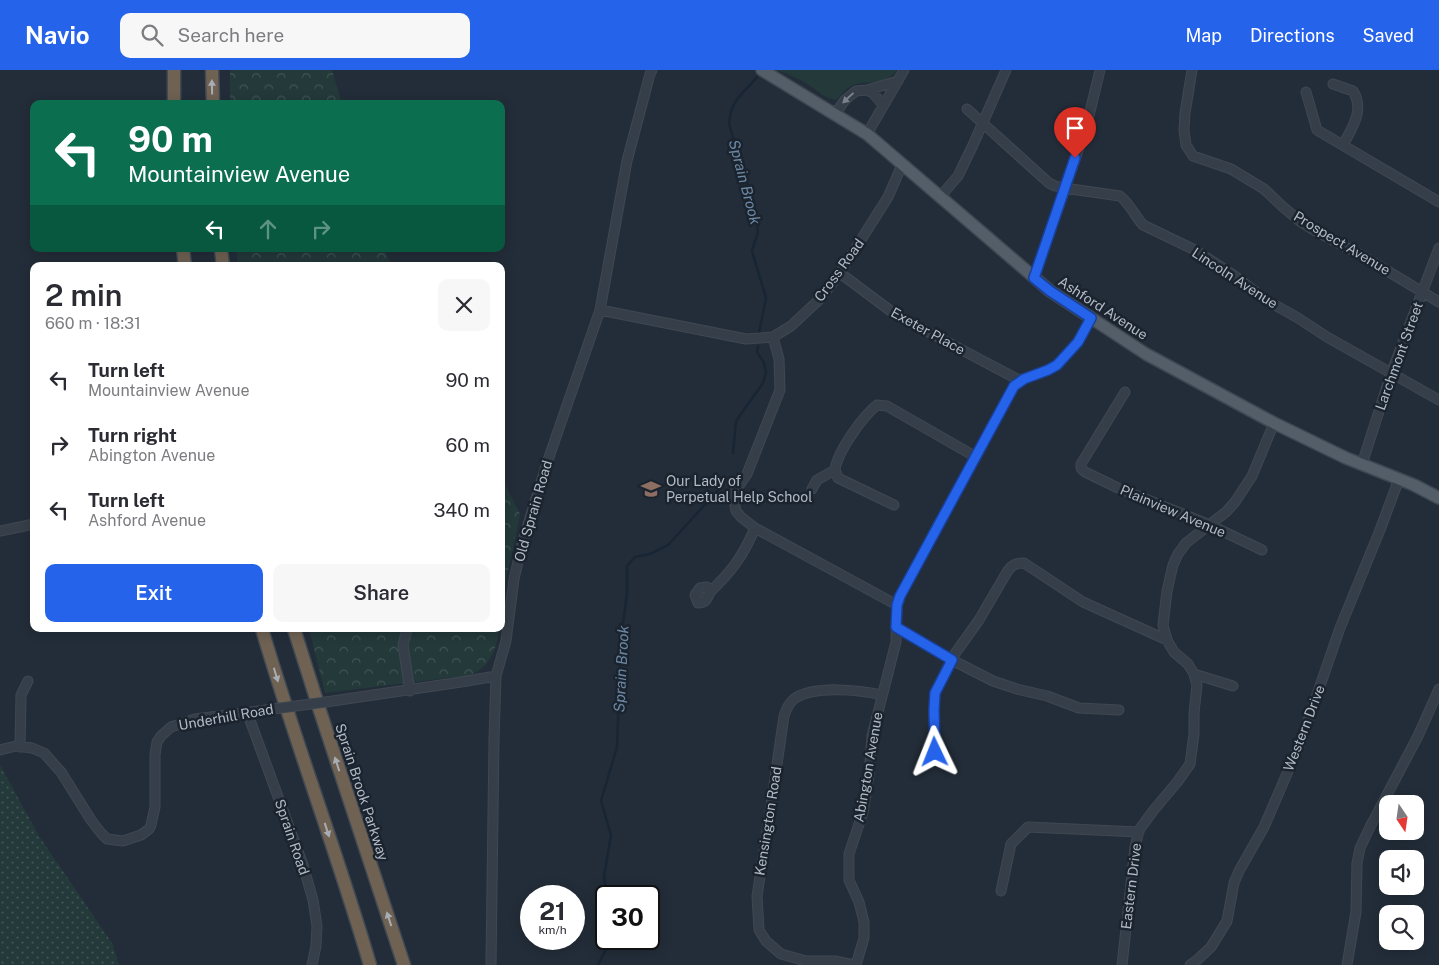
<!DOCTYPE html>
<html lang="en">
<head>
<meta charset="utf-8">
<style>
	body { margin:0; font-family:"Public Sans",sans-serif; background:#f7f7f7; color:#2b2b33; height:100vh; display:flex; flex-direction:column; font-size:19px; white-space:nowrap }
	* { box-sizing:border-box; margin:0 }
	p { font-size:16px; color:#7c7c81 }
	.icon { flex:none; width:28px; height:28px; fill:none; stroke:currentColor; stroke-width:2; stroke-linecap:round; stroke-linejoin:round }
	.map { position:relative; flex:1; overflow:hidden }
	.panel { position:absolute; left:30px; top:192px; width:475px; height:370px; display:flex; flex-direction:column; background:#fff; border-radius:10px; box-shadow:0 2px 12px #0003 }
	.panel>* { flex:none }
	.guide { position:absolute; left:30px; top:30px; width:475px; height:152px; border-radius:10px; box-shadow:0 2px 12px #0003; background:#0b6e4f; color:#fff; overflow:hidden }
	.needle { width:32px; rotate:167deg }
	.tools { position:absolute; left:1379px; top:725px; display:grid; gap:10px }
	.tools a { display:grid; place-items:center; width:45px; height:45px; border-radius:10px; background:#fff; box-shadow:0 2px 12px #0003; font-size:25px }
	.speed { position:absolute; left:520px; top:815px; display:flex; gap:10px; font-size:25px; font-weight:700; text-align:center }
	.speed>* { display:grid; place-content:center; width:65px; height:65px; border-radius:50%; background:#fff; box-shadow:0 2px 12px #0003; line-height:1 }
	.speed small { font-size:12px; font-weight:400 }
	.speed .limit { border:2px solid #111; border-radius:8px; background:#fff; color:#111 }
	.pin { position:absolute; display:grid; place-items:center; width:42px; height:42px; color:#fff; margin:-51px -21px; border-radius:50% 50% 50% 0; rotate:-45deg; box-shadow:0 0 5px #0007 }
	.pin .icon { rotate:45deg }
	.me { position:absolute; width:55px; margin:-28px; rotate:358deg; stroke-linejoin:round; filter:drop-shadow(0 0 4px #0008) }
	.turn { display:flex; align-items:center; gap:18px; height:105px; padding:0 15px; font-size:22px }
	.turn .icon { width:65px; height:65px; stroke-width:2.5 }
	.turn b { display:block; font-size:35px; line-height:42px }
	.lanes { display:flex; align-items:center; height:48px; padding:0 15px; background:#0003; justify-content:center; gap:25px; direction:ltr }
	.lanes .off { opacity:.35 }
	.round { display:grid; place-items:center; flex:none; width:52px; height:52px; border-radius:10px; background:#f7f7f7 }
	.overview { display:flex; align-items:center; justify-content:space-between; height:85px; padding:0 15px }
	h1 { font-size:30px; font-weight:600; line-height:38px }
	.button { display:flex; gap:10px; margin-top:auto; padding:10px 15px }
	.button a { flex:1; height:58px; border-radius:10px; background:#2563eb; color:#fff; font-size:20px; font-weight:600; line-height:58px; text-align:center }
	.button a+a { background:#f7f7f7; color:#2b2b33 }
	ul { padding:0; list-style:none }
	li { display:flex; align-items:center; gap:15px; height:65px; padding:0 15px }
	li div { flex:1 }
	li b { display:block; font-size:19px }
	li em { font-style:normal }
	header { display:flex; align-items:center; gap:30px; box-sizing:border-box; height:70px; padding:0 25px; background:#2563eb; color:#fff }
	header strong { font-size:24px }
	nav { display:flex; gap:28px; margin-inline-start:auto; font-size:18px }
	.search { width:350px; height:45px; background:#f7f7f7; display:flex; align-items:center; gap:12px; box-sizing:border-box; padding:0 18px; border-radius:10px; color:#7c7c81; font-size:19px }
	.map>svg:first-child { display:block }
	.grass { fill:url(#grass-dots) }
	.forest { fill:url(#forest-crowns) }
	.green { fill:#24393a }
	.lines { fill:none; stroke-linecap:round; stroke-linejoin:round }
	.stream { stroke:#172535; stroke-width:2.5 }
	.minor-casing { stroke:#3f4852; stroke-width:11 }
	.major-casing { stroke:#3f4852; stroke-width:14 }
	.highway-casing { stroke:#414a54; stroke-width:15 }
	.minor { stroke:#363f49; stroke-width:9 }
	.major { stroke:#545e69; stroke-width:11 }
	.highway { stroke:#6f6253; stroke-width:12 }
	.minor-bridge-casing { stroke:#3f4852; stroke-width:11; stroke-linecap:butt }
	.minor-bridge { stroke:#363f49; stroke-width:9 }
	.oneway { fill:#a7adb4 }
	.oneway2 { fill:#7a838d }
	.route-casing { stroke:#184099; stroke-width:12 }
	.route { stroke:#2563eb; stroke-width:9 }
	.labels { text-anchor:middle; dominant-baseline:central; stroke-width:5; stroke-linejoin:round; paint-order:stroke }
	.street-label { font-size:14px; fill:#b1bac5; stroke:#1b242e }
	.poi-label { font-size:14px; fill:#b1bac5; stroke:#1b242e; text-anchor:start }
	.water-label { font-size:15px; font-style:italic; fill:#6b87a3; stroke:#1b242e }
</style>
</head>
<body>
<header>
<strong>Navio</strong>
<div class="search"><svg class="icon" aria-label="search" viewBox="0 0 24 24"><circle cx="10" cy="10" r="6"/><path d="M15 15l6 6"/></svg>Search here</div>
<nav><a>Map</a><a>Directions</a><a>Saved</a></nav>
</header>
<div class="map">
<svg width="1439" height="895" viewBox="0 0 1439 895">
	<defs>
		<pattern id="grass-dots" width="8" height="8" patternUnits="userSpaceOnUse" patternTransform="scale(1.25)"><rect width="8" height="8" fill="#24393a"/><path d="M2 2h.1M6 6h.1" fill="none" stroke="#415455" stroke-width="1.8" stroke-linecap="round"/></pattern>
		<pattern id="forest-crowns" width="20" height="18" patternUnits="userSpaceOnUse" patternTransform="scale(1.25)"><rect width="20" height="18" fill="#24393a"/><path d="M2 6a3 3 0 1 1 6 0M12 15a3 3 0 1 1 6 0" fill="none" stroke="#415455"/></pattern>
	</defs>
	<rect width="100%" height="100%" fill="#232d39"/>
	<path class="grass" d="M0,695L39,766L112,873L119,895H0Z"/>
	<path class="forest" d="M230,0H332L342,34H230Z
		M236,179H385L391,196H238Z
		M501,407L520,444L505,516L501,541Z
		M309,559H499C497,575 493,591 478,601C474,604 468,605 463,606L325,623Z"/>
	<path class="green" d="M776,0H897C881,19 868,8 851,16C845,19 841,25 836,30C825,29 818,21 809,15C798,8 788,4 776,0Z"/>
	<g class="lines">
		<path class="stream" d="M759,263L766,228L752,181L758,162L754,135L729,54C731,26 746,23 760,3
			M733,383L736,351L763,313L766,303L764,293L757,282L758,276
			M607,826L604,807L611,765L601,731L617,677L621,568L627,524V496L635,487L650,484L668,475L723,415
			M598,895L611,869"/>
		<defs>
			<path id="minor" d="M1192,0L1185,43L1184,60L1186,75L1193,86L1231,99L1264,119L1283,137L1301,152L1319,163L1361,185L1439,232
				M1333,14L1353,21C1365,40 1352,58 1343,75
				M867,20L873,23L883,35
				M1306,22L1317,60L1439,132
				M967,39L1049,113L1055,116L1064,118L1120,126C1130,134 1135,146 1143,155L1195,180L1235,206L1266,230L1298,248L1327,267L1439,330
				M835,44L845,30L856,21L867,20L898,11
				M867,64L904,0
				M940,127L958,106L973,75L1006,0
				M840,203L896,245L1021,311
				M1034,208L1086,58L1100,0
				M600,240L746,269L773,267L791,256L821,228L840,203L888,127L902,95
				M773,267L779,289L780,320L747,404L736,420L735,436L736,441L741,447L755,458L897,535
				M1125,322L1081,394V398L1085,402L1118,418L1210,455L1262,480
				M1362,394L1391,304L1439,178
				M835,400C837,382 863,346 877,335L887,336L976,387
				M835,400L838,408L894,435
				M812,419L817,410L835,400
				M0,461L34,454
				M707,517L710,522C707,529 706,533 698,533L695,525L700,518Z
				M710,522C732,501 743,486 755,458
				M896,557L952,590L993,611L1017,619L1047,626L1079,638L1119,640
				M407,559L403,575L410,621
				M1194,604L1233,616
				M326,632L461,612L496,606
				M247,642L303,795L313,830L317,856L316,876L312,895
				M20,677L21,625L28,611
				M0,680L16,676L32,678L44,683L61,702L91,750L101,763L107,769L123,771L141,765L149,759L151,755L155,737V685L157,672L161,666L171,657L195,649L273,639
				M935,682L934,640L935,623L954,585L979,550L1007,502C1012,495 1015,493 1024,493L1083,532L1167,570
				M1001,821L1011,774L1028,757L1139,762
				M491,895L494,669L496,606L506,571L514,509L522,474L547,393L600,240L627,91L650,4L652,0
				M854,895L835,891H806L781,884L766,871L759,860L757,826L772,729L784,646C786,640 789,633 794,629C814,615 859,620 882,625
				M856,895L864,868V852L859,832L849,810V784L863,742L869,705L872,666L896,572L897,535L900,526L1014,316L1023,309L1048,300L1057,295L1078,272L1091,248
				M1122,895L1135,777L1139,760L1153,741L1178,711L1190,694L1194,664V643L1197,615L1194,604L1188,594L1174,582L1167,570L1163,555L1167,521L1173,495L1178,484L1186,473L1226,442L1235,432L1252,406L1274,353
				M1190,895L1196,891L1211,877L1227,851L1234,813L1239,801L1264,757L1301,671L1340,558L1380,460L1399,409
				M1347,895L1356,842L1357,793L1360,778L1370,757L1418,666L1439,619"/>
			<path id="major" d="M762,0L867,64L1050,221L1146,284L1274,353L1346,388L1414,415L1439,428"/>
			<path id="highway" d="M212,0L213,34
				M174,34V0
				M183,179L185,196
				M221,179L223,196
				M262,559C295,672 337,782 370,895
				M294,559L320,641L404,895"/>
		</defs>
		<use href="#minor" class="minor-casing"/>
		<use href="#major" class="major-casing"/>
		<use href="#highway" class="highway-casing"/>
		<use href="#minor" class="minor"/>
		<use href="#major" class="major"/>
		<use href="#highway" class="highway"/>
		<defs>
			<path id="minor-bridge" d="M273,639L326,632"/>
		</defs>
		<use href="#minor-bridge" class="minor-bridge-casing"/>
		<use href="#minor-bridge" class="minor-bridge"/>
	</g>
	<defs><path id="oneway-solid" d="M-6-.8H1V-3.2L6.5 0L1 3.2V.8H-6Z" transform="scale(1.25)"/></defs>
	<g class="oneway">
		<use href="#oneway-solid" transform="translate(212 17) rotate(-91)"/>
		<use href="#oneway-solid" transform="translate(276 605) rotate(73)"/>
		<use href="#oneway-solid" transform="translate(337 694) rotate(-108)"/>
		<use href="#oneway-solid" transform="translate(327 760) rotate(72)"/>
		<use href="#oneway-solid" transform="translate(389 849) rotate(-108)"/>
	</g>
	<use class="oneway2" href="#oneway-solid" transform="translate(848 28) rotate(137)"/>
	<g class="lines">
		<defs>
			<path id="route" d="M935,682L934,640L935,623L952,590L896,557L897,535L900,526L1014,316L1024,309L1048,300L1057,295L1078,272L1091,248L1050,221L1034,208L1075,88"/>
		</defs>
		<use href="#route" class="route-casing"/>
		<use href="#route" class="route"/>
	</g>
	<defs>
		<symbol id="school-bare" viewBox="-9 -9 18 18"><path d="M0-5L7-2L0 1L-7-2ZM-4 1L0 2.5L4 1V4Q0 6-4 4Z" fill="#8d6e63" stroke="#1b242e" stroke-width="2.5" paint-order="stroke"/></symbol>
	</defs>
	<g fill-rule="evenodd">
		<use href="#school-bare" x="637" y="405" width="28" height="28"/>
	</g>
	<g class="labels">
		<g class="street-label">
			<text transform="translate(1342 173) rotate(31)">Prospect Avenue</text>
			<text transform="translate(839 200) rotate(-54)">Cross Road</text>
			<text transform="translate(1235 208) rotate(33)">Lincoln Avenue</text>
			<text transform="translate(1103 238) rotate(33)">Ashford Avenue</text>
			<text transform="translate(928 261) rotate(29)">Exeter Place</text>
			<text transform="translate(1399 286) rotate(-70)">Larchmont Street</text>
			<text transform="translate(533 441) rotate(-74)">Old Sprain Road</text>
			<text transform="translate(1173 441) rotate(23)">Plainview Avenue</text>
			<text transform="translate(226 647) rotate(-10)">Underhill Road</text>
			<text transform="translate(1304 658) rotate(-69)">Western Drive</text>
			<text transform="translate(868 697) rotate(-80)">Abington Avenue</text>
			<text transform="translate(362 722) rotate(72)">Sprain Brook Parkway</text>
			<text transform="translate(768 751) rotate(-81)">Kensington Road</text>
			<text transform="translate(292 767) rotate(71)">Sprain Road</text>
			<text transform="translate(1131 816) rotate(-83)">Eastern Drive</text>
		</g>
		<g class="poi-label">
			<text x="666" y="411">Our Lady of<tspan x="666" dy="16">Perpetual Help School</tspan></text>
		</g>
		<g class="water-label">
			<text transform="translate(745 112) rotate(75)">Sprain Brook</text>
			<text transform="translate(621 599) rotate(-87)">Sprain Brook</text>
		</g>
	</g>
</svg>
<div class="tools">
<a><svg class="needle" viewBox="-14 -14 28 28"><path d="M0-13l5 13h-10z" fill="#e53935"/><path d="M0 13l5-13h-10z" fill="#7c7c81"/></svg></a>
<a><svg class="icon" aria-label="sound" viewBox="0 0 24 24"><path d="M4 9h4l5-4v14l-5-4H4zM17 9q2 3 0 6"/></svg></a>
<a><svg class="icon" aria-label="search" viewBox="0 0 24 24"><circle cx="10" cy="10" r="6"/><path d="M15 15l6 6"/></svg></a>
</div>
<div class="speed"><div>21<small>km/h</small></div><div class="limit">30</div></div>
<div class="pin" style="left:1075px;top:88px;background:#d93025"><svg class="icon" aria-label="arrive" viewBox="0 0 24 24"><path d="M6 21V4h12l-3 4 3 4H6"/></svg></div>
<svg class="me" style="left:935px;top:682px" viewBox="-20 -20 40 40"><path d="M0-17L14 15 0 8-14 15z" fill="#2563eb" stroke="#fff" stroke-width="4"/></svg>
<div class="guide">
<div class="turn"><svg class="icon" aria-label="left" viewBox="0 0 24 24"><path d="M17 20v-9H6M10 6l-5 5 5 5"/></svg><div><b>90 m</b>Mountainview Avenue</div></div>
<div class="lanes"><svg class="icon" aria-label="left" viewBox="0 0 24 24"><path d="M17 20v-9H6M10 6l-5 5 5 5"/></svg><svg class="icon off" aria-label="ahead" viewBox="0 0 24 24"><path d="M12 20V5M6 11l6-6 6 6"/></svg><svg class="icon off" aria-label="right" viewBox="0 0 24 24"><path d="M7 20v-9h11M14 6l5 5-5 5"/></svg></div>
</div>
<section class="panel">
<div class="overview"><div><h1>2 min</h1><p>660 m · 18:31</p></div><a class="round"><svg class="icon" aria-label="close" viewBox="0 0 24 24"><path d="M6 6l12 12M18 6L6 18"/></svg></a></div>
<ul>
<li><svg class="icon" aria-label="left" viewBox="0 0 24 24"><path d="M17 20v-9H6M10 6l-5 5 5 5"/></svg><div><b>Turn left</b><p>Mountainview Avenue</p></div><em>90 m</em></li>
<li><svg class="icon" aria-label="right" viewBox="0 0 24 24"><path d="M7 20v-9h11M14 6l5 5-5 5"/></svg><div><b>Turn right</b><p>Abington Avenue</p></div><em>60 m</em></li>
<li><svg class="icon" aria-label="left" viewBox="0 0 24 24"><path d="M17 20v-9H6M10 6l-5 5 5 5"/></svg><div><b>Turn left</b><p>Ashford Avenue</p></div><em>340 m</em></li>
</ul>
<div class="button"><a>Exit</a><a>Share</a></div>
</section>
</div>
</body>
</html>
